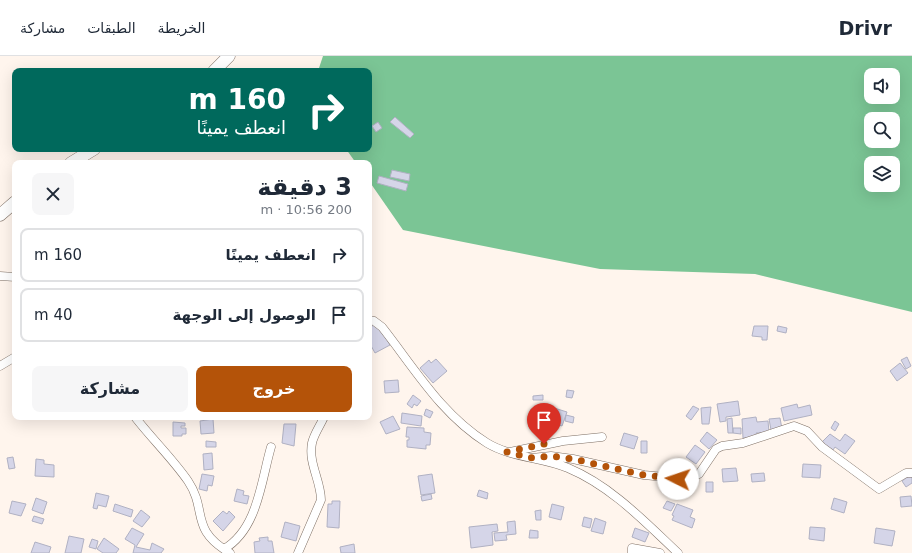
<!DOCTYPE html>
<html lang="ar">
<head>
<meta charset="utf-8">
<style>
	body { margin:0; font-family:"DejaVu Sans",Cairo,sans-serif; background:#f6f6f7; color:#1f2937; direction:rtl; height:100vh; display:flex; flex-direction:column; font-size:15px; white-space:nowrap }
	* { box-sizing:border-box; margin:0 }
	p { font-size:13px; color:#747a83 }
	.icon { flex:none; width:22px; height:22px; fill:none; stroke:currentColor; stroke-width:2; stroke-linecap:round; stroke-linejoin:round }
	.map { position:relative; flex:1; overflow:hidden; direction:ltr }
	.sheet { position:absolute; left:12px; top:104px; width:360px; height:260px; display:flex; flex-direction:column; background:#fff; border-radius:8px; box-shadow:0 4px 16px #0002; direction:rtl }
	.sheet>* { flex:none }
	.guide { position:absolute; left:12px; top:12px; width:360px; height:84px; border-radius:8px; box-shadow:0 4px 16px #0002; direction:rtl; background:#00695c; color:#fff; overflow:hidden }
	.controls { position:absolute; left:864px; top:12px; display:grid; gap:8px }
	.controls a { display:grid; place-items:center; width:36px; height:36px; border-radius:8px; background:#fff; box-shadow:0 4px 16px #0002; font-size:20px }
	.pin { position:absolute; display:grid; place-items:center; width:34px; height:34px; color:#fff; margin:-41px -17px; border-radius:50% 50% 50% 0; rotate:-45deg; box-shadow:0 0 4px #0007 }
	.pin .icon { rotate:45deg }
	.me { position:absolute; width:44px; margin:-22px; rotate:274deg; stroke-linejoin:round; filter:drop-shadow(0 0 3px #0008) }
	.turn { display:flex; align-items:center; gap:14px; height:84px; padding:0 20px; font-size:18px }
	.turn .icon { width:52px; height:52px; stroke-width:2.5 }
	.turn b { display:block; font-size:28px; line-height:34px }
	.round { display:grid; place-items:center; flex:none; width:42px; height:42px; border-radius:8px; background:#f6f6f7 }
	.overview { display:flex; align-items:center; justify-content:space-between; height:68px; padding:0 20px }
	h1 { font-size:24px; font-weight:700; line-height:30px }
	.action { display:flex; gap:8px; margin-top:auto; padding:8px 20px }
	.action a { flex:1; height:46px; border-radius:8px; background:#b45309; color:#fff; font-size:16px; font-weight:700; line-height:46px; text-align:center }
	.action a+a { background:#f6f6f7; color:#1f2937 }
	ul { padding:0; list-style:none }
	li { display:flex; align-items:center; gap:12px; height:54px; margin:0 8px 6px; padding:0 12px; border:2px solid #e0e1e3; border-radius:8px }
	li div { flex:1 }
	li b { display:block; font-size:15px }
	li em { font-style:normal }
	header { display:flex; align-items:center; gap:24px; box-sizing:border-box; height:56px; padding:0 20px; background:#fff; border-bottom:1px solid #e0e1e3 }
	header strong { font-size:19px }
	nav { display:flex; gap:22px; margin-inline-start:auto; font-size:14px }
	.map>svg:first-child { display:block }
	.forest { fill:#7bc595; fill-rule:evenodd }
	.building { fill:#d5d5e8; stroke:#b0b1c3 }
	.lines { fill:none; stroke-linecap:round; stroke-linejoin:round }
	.minor-casing { stroke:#7e6f64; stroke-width:9 }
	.primary-casing { stroke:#7e6f64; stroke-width:13 }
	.minor { stroke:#fff; stroke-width:8 }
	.primary { stroke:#fff; stroke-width:12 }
	.route { stroke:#b45309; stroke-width:7; stroke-dasharray:0 12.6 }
</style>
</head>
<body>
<header>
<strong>Drivr</strong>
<nav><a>الخريطة</a><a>الطبقات</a><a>مشاركة</a></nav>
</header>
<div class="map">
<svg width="912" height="497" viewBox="0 0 912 497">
	<rect width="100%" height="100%" fill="#fff5ed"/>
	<path class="forest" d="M323,0H912V256L755,218L600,213L403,174L369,125V107H356L346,93H369V15H318ZM871,19H893V41H871ZM871,63H893V85H871ZM871,107H893V129H871Z"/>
	<path class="building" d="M395,61L414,78L410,82L390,66Z
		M378,66L382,72L376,76L372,70Z
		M392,114L410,118L409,125L390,121Z
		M379,120L408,128L406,135L377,127Z
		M377,267L390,289L375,297L369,286V272Z
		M754,270H768L767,284H762V281L752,280Z
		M778,270L787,272L786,277L777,275Z
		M907,301L911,310L906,313L901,304Z
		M436,303L447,315L433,327L420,312L429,304L431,307Z
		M900,307L908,317L897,325L890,315Z
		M398,324L399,336L385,337L384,325Z
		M567,334L574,335L572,342L566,341Z
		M413,339L421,345L417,350L414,348L412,352L407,348Z
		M543,339V344H533V340Z
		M738,345L740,359L726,361V365L720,366L717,348Z
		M797,348L798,352L810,349L812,359L784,365L781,352Z
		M693,350L699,353L691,364L686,360Z
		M551,351L567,356L562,370L557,368L554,377L547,375L549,367L546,366Z
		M711,351L709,368H702L701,352Z
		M426,353L433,356L430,362L424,359Z
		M531,353L545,356L543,365L529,361Z
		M402,357L422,360L421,370L401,367Z
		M566,359L574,361L573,367L565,365Z
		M393,360L400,373L386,378L380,366Z
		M756,361L757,366L768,365L769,376L756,377L757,381L743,382L742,363Z
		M732,362L733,377H728L727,363Z
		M780,362L782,373L771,374L769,363Z
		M213,363L214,377L201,378L200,365Z
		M835,365L839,368L835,375L831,372Z
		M173,366L185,367V370H181V372H186V378H182V380H173Z
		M284,368H296L294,390L282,387Z
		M407,371L424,372V376L431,377L430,389H426V393L407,391V384H409V381H406Z
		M733,372H741V378L733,377Z
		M707,376L717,384L709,393L700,385Z
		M624,377L638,381L634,393L620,389Z
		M830,378L840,385L845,378L855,385L845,398L835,391L833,394L822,386Z
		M206,385L216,386V391H206Z
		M641,385H647V397H641Z
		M695,389L705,396L696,408L686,401Z
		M212,397L213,413L204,414L203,398Z
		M13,401L15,412L9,413L7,402Z
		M36,403L44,404V408L54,409V421L35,420Z
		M803,408L821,409L820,422L802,421Z
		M736,412L738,425L723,426L722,413Z
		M764,417L765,425L752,426L751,418Z
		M202,418L214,420L212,430L208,429L207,435L199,433Z
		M432,418L435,437L421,439L418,420Z
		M912,418V427L906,431L902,425Z
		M706,426H713V436H706Z
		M237,433L244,435L243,439L249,440L247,448L234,445Z
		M479,434L488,437L487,443L477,440Z
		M96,437L109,440L106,451L98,449L97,453L93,452Z
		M431,438L432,443L422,445L421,440Z
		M911,440L912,450L901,451L900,441Z
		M36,442L47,446L43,458L32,454Z
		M834,442L847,446L844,457L831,453Z
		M12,445L26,448L21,460L9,457Z
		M332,445H340L339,472L327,471L328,448H332Z
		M667,445L675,448L671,455L663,452Z
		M115,448L133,454L131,461L113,455Z
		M552,448L564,451L561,464L549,461Z
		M677,448L693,454L690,461L695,463L692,472L672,464L674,460L672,459Z
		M141,454L150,461L142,471L133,465Z
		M541,454V464H536L535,455Z
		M223,455L227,458L229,455L235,461L223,475L213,465Z
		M34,460L44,463L42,468L32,465Z
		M584,461L592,463L590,472L582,470Z
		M595,462L606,466L603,478L591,475Z
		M515,465L516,478L506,479L507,484L495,485L494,477L508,476L507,466Z
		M285,466L300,470L296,485L281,481Z
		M497,468L498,475L492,476L493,489L471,492L469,471Z
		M810,471L825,472L824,485L809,483Z
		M132,472L144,478L136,491L150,494L152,487L164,493L161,497H133L135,489L125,483Z
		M635,472L649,477L645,486L632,481Z
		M876,472L895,475L892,490L874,487Z
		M530,474L538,475V482H529Z
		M69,480L84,483L81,497H65Z
		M268,481V485H272L274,497H255L254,486L260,485L259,482Z
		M104,482L119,493L116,497H103L97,493Z
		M92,483L98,485L96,493L89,491Z
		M35,486L51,491L49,497H31Z
		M354,488L355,497H341L340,491Z"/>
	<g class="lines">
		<defs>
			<path id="minor" d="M0,220L15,221
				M369,264L374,265L382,271C415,313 441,358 487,387C512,402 542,401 568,412C611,430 644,465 678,497
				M0,310L15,301
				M135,361C152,383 172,402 188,425C208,455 189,473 230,497
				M510,396L563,385L602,381
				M532,402L551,400L573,403L644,419L684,423L699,418L716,393L722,390L743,387L794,370L807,375L822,391L879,433L906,417H912
				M224,493C258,473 261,425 271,391
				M298,497L321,444C321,425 308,407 312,387C314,378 320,370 324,361
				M632,497V492L660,497"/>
			<path id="primary" d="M214,15L229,0
				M71,107L94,93
				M0,159L15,146"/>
		</defs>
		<use href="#minor" class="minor-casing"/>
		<use href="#primary" class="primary-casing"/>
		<use href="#minor" class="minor"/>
		<use href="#primary" class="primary"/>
	</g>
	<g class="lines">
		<path class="route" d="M544,388L507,396L532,402L551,400L573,403L644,419L678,423"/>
	</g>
</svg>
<div class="controls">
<a><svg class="icon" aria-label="sound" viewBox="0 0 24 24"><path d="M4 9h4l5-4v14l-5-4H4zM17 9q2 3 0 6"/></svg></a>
<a><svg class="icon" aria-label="search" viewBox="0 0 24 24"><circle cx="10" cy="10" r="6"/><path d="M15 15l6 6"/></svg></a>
<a><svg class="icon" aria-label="layers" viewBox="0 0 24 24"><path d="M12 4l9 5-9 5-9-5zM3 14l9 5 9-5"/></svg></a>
</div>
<div class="pin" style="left:544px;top:388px;background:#d93025"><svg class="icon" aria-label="arrive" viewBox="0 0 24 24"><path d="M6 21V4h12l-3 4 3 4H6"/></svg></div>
<svg class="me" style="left:678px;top:423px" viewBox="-20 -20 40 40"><circle r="19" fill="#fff"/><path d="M0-13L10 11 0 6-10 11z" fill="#b45309"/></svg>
<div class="guide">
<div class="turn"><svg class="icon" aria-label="right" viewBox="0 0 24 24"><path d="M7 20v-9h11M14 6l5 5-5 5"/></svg><div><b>160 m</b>انعطف يمينًا</div></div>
</div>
<section class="sheet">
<div class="overview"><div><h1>3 دقيقة</h1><p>200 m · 10:56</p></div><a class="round"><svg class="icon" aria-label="close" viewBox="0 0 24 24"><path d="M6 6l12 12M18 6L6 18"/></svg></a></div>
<ul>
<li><svg class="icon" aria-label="right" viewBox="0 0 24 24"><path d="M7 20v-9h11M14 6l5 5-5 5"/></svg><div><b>انعطف يمينًا</b></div><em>160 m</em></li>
<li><svg class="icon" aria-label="arrive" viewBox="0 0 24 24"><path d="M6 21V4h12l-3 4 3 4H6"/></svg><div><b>الوصول إلى الوجهة</b></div><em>40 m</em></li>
</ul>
<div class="action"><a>خروج</a><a>مشاركة</a></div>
</section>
</div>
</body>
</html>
